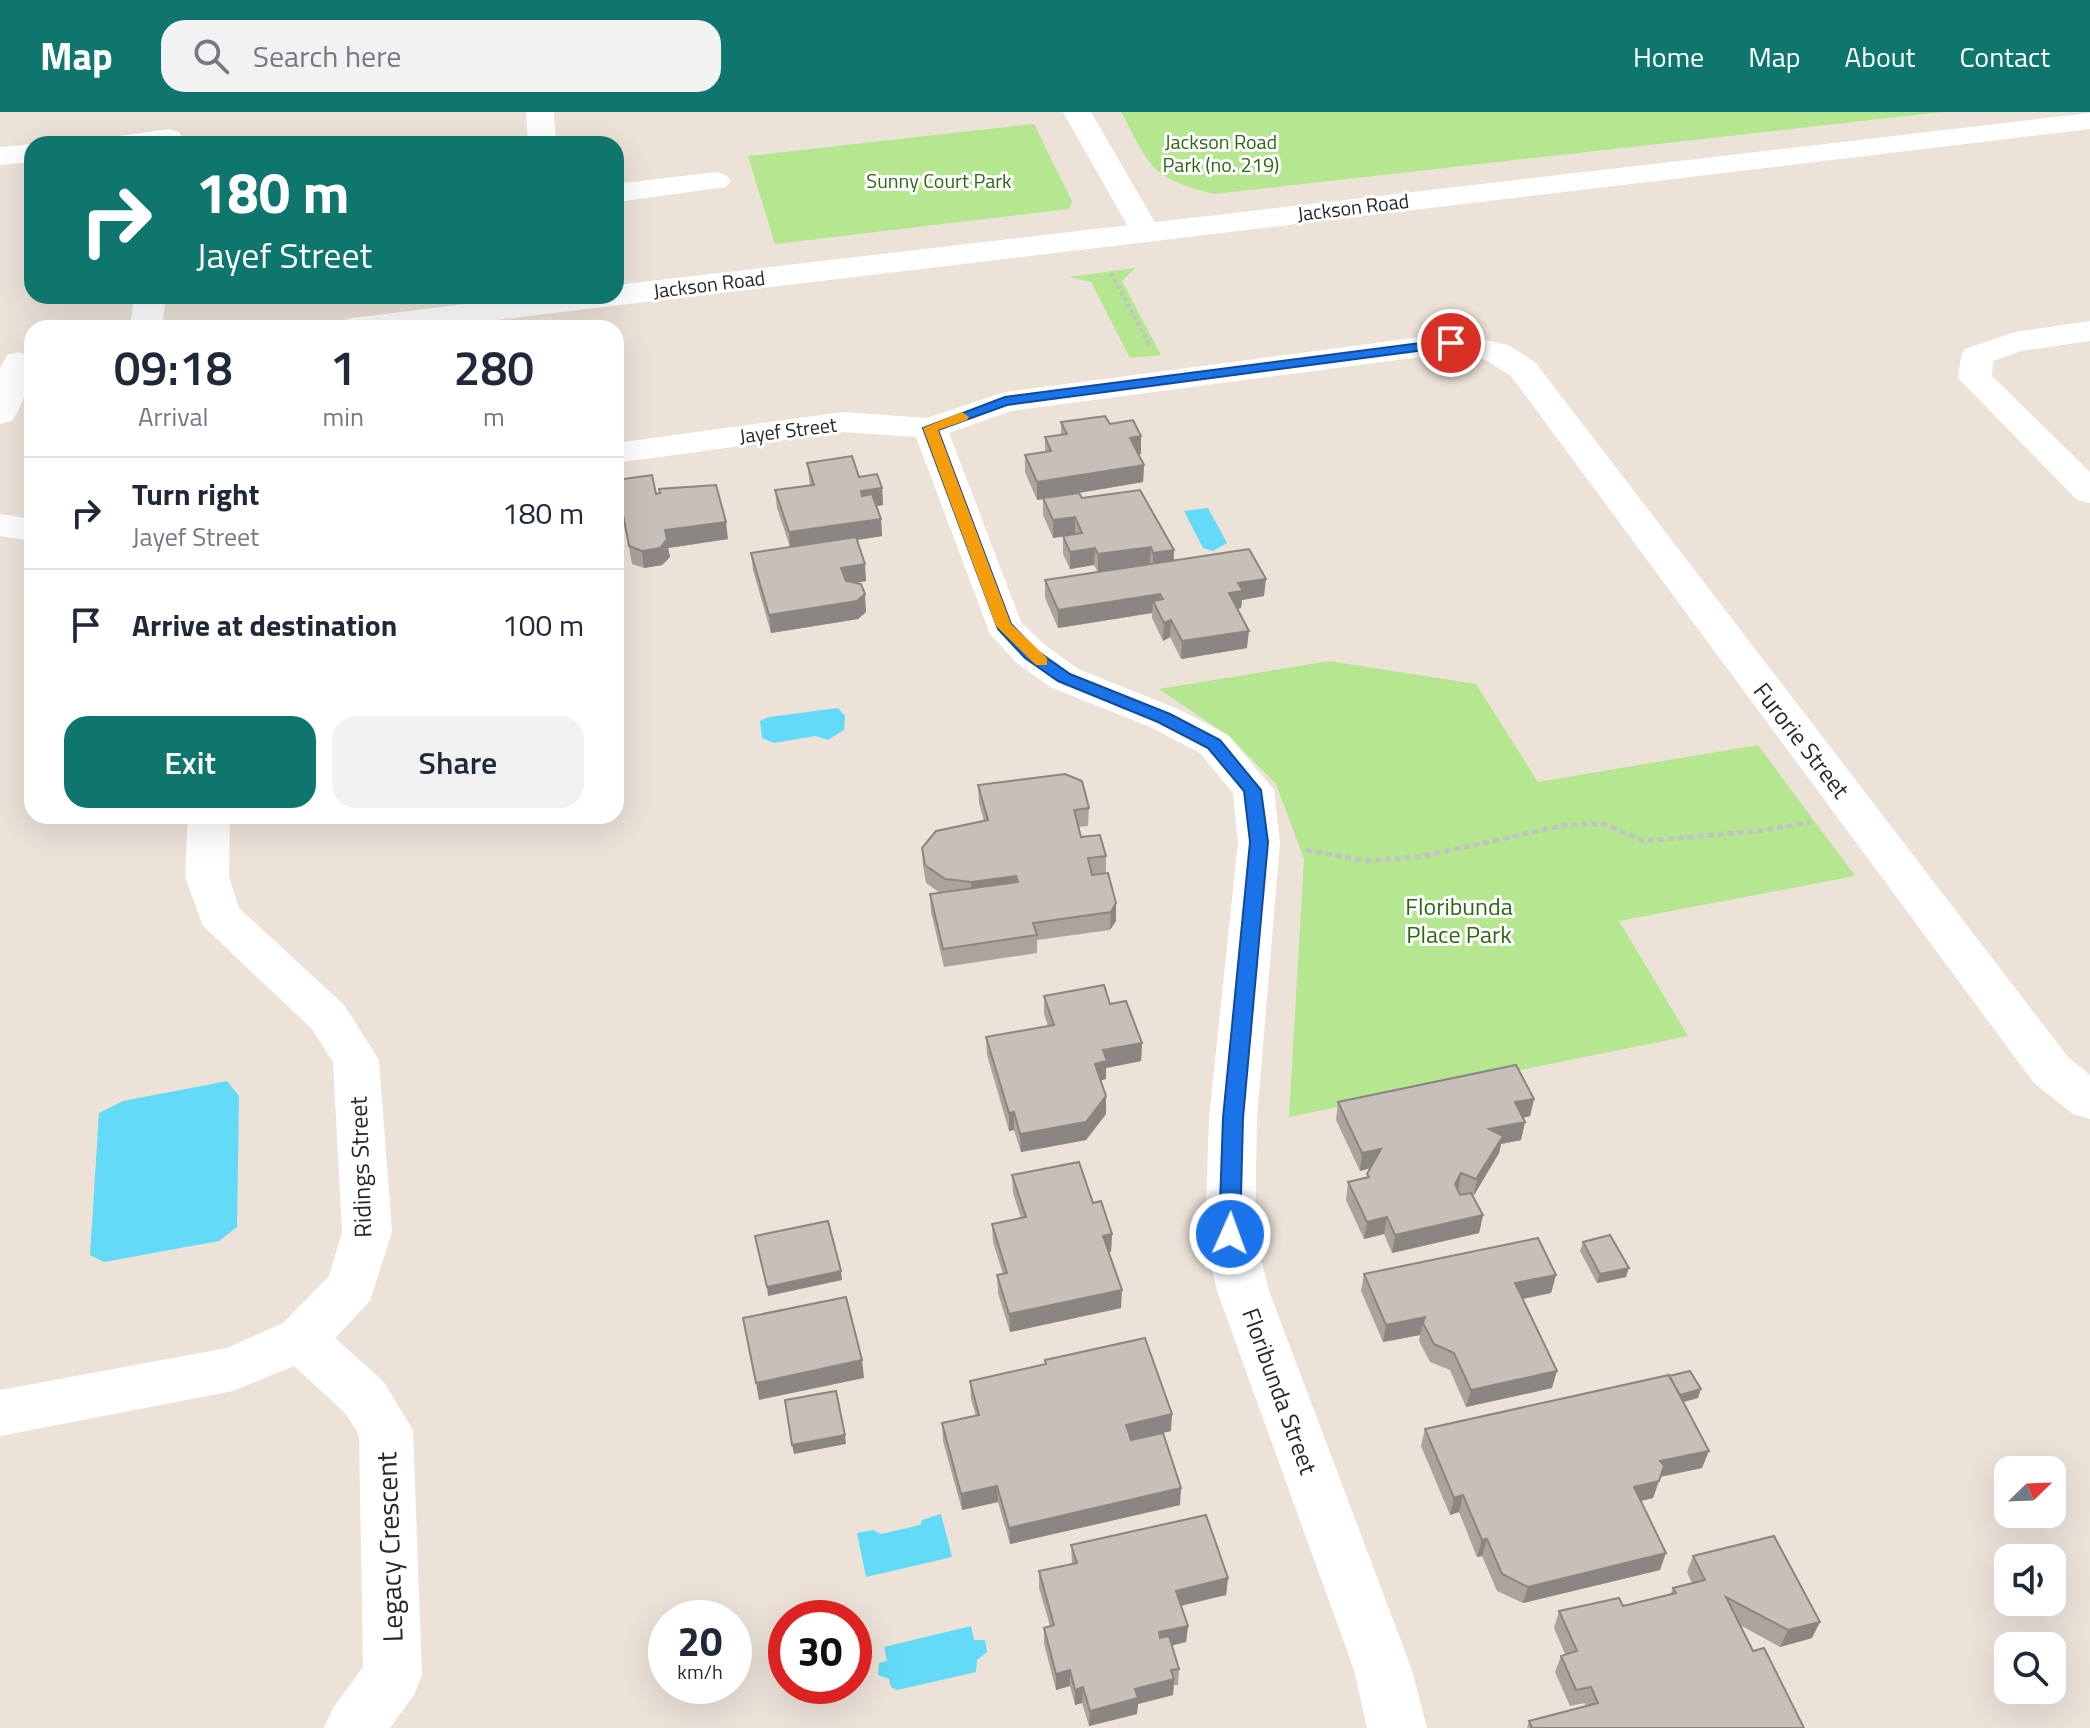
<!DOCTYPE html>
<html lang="en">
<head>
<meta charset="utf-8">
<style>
	body { margin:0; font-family:"Titillium Web",sans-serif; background:#f2f2f3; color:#1f2937; height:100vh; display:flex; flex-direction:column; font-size:30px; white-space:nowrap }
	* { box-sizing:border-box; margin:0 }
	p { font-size:26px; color:#747a83 }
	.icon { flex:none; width:44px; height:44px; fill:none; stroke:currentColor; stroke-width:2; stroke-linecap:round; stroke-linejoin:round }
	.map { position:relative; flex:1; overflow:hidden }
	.panel { position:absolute; left:24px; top:208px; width:600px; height:504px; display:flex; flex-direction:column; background:#fff; border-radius:24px; box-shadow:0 8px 32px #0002 }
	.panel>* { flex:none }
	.guide { position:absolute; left:24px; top:24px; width:600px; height:168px; border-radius:24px; box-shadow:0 8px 32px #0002; background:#0f766e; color:#fff; overflow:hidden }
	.needle { width:52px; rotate:67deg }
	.buttons { position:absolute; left:1994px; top:1344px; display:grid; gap:16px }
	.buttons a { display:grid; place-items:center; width:72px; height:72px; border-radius:16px; background:#fff; box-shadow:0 8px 32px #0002; font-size:40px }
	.speed { position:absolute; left:648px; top:1488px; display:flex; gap:16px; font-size:40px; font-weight:700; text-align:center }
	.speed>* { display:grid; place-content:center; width:104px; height:104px; border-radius:50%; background:#fff; box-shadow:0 8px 32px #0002; line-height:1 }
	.speed small { font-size:20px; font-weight:400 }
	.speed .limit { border:12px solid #d22; background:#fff; color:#111 }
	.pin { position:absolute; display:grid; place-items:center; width:68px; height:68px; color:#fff; margin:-34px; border:4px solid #fff; border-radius:50%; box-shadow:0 2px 8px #0007 }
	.me { position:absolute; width:88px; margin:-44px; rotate:2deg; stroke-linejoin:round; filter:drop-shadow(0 0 6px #0008) }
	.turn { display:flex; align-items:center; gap:28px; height:168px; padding:0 40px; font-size:36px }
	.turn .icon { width:104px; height:104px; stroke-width:2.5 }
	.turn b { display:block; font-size:56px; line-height:68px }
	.eta { display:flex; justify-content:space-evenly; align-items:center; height:136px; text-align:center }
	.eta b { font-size:48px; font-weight:600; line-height:56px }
	.action { display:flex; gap:16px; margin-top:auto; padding:16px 40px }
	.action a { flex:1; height:92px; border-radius:24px; background:#0f766e; color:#fff; font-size:32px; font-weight:600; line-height:92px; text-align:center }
	.action a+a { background:#f2f2f3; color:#1f2937 }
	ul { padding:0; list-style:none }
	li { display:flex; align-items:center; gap:24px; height:112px; padding:0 40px; border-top:2px solid #e0e1e3 }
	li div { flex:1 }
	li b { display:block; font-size:30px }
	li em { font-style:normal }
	header { display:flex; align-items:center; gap:48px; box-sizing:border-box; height:112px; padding:0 40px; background:#0f766e; color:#fff }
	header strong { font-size:38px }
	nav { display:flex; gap:44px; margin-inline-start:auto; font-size:28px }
	.search { width:560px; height:72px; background:#f2f2f3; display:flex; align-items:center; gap:20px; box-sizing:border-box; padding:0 28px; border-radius:24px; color:#747a83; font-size:30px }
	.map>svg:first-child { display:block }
	.green { fill:#b4e790 }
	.water { fill:#63daf7 }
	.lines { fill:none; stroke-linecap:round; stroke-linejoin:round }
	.path-far1 { stroke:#c3c3c3; stroke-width:4; stroke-dasharray:4 3; stroke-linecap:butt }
	.path { stroke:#c3c3c3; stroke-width:5; stroke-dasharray:6 4; stroke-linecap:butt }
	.street { fill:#fff; fill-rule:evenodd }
	.secondary { fill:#fff; fill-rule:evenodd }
	.wall { fill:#aba49e }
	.shaded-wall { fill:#8b8681 }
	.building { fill:#c7bfb8; stroke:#8b8681; stroke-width:2 }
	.route { fill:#1a73e8; stroke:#114b97; stroke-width:2 }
	.slow { fill:#f59e0b }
	.labels { text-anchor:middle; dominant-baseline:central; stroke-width:6; stroke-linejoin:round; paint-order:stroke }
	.far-park-label { font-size:20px; fill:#2c6914; stroke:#fff }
	.far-street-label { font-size:20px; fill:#282828; stroke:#fff }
	.street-label { font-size:24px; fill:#282828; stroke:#fff }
	.park-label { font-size:24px; fill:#2c6914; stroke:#fff }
	.near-street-label { font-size:28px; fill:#282828; stroke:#fff }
</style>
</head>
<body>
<header>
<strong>Map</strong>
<div class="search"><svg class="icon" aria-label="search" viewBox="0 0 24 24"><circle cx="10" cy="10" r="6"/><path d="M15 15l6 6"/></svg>Search here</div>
<nav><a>Home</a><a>Map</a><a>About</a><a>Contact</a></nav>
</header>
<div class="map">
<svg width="2090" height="1616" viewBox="0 0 2090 1616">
	<rect width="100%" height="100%" fill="#ece2d8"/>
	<path class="green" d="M1121,0H1941L1214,82C1149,65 1152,57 1121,0Z
		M1034,12L1072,89L1069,97L775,132L748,44Z
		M1135,156L1122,169L1161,243L1130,246L1091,170L1069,165Z
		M1329,549L1476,572L1538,670L1758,633L1855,764L1619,809L1688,924L1289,1005L1304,747L1276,672L1230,625L1159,577Z"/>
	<path class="water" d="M1208,396L1227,431L1213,439L1203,436L1184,399Z
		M838,596L845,604L844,618L828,628L815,624L774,631L762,626L760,609L769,605Z
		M227,969L239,984L237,1115L219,1129L104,1150L90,1143L99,1001L123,989Z
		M941,1402L952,1445L866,1465L857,1421L873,1418L881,1422L920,1413L922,1408Z
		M971,1514L974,1528H985L987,1540L977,1548L976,1560L897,1578L891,1575L889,1567L878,1563L879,1551L887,1549L884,1535Z"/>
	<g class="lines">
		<path class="path-far1" d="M1111,161L1150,234"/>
		<path class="path" d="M1306,738L1366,749L1419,745L1565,713L1604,712L1643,729L1759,719L1811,710"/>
		<path class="street" d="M526,0H554L556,32H528Z
			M1063,0H1091L1161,121L1157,127H1135Z
			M169,17L179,20L183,26L179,32H100L104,26Z
			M32,32V50L0,53V35Z
			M716,60L726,63L731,69L726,75L616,90V72Z
			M134,184H166L162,216H130Z
			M2090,209V229L2021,239L1993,249L1992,264L2090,360V391L2077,388L1958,266L1961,244L1965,237L2015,220Z
			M1451,221L1508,233L1535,250L2068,945L2090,963V1007L2073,1002L2034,971L1511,264L1486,248L1451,241L1011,299L949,321L1021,510L1045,533L1078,557L1178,597L1228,623L1274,678L1280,730L1257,1006L1255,1122L1269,1179L1412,1558L1427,1616H1367L1354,1558L1217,1179L1205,1122L1209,1006L1238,730L1233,681L1200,641L1150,615L1050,575L1017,551L990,522L916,325L843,320L616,351V331L843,300L927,306L1005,280Z
			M19,240L32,245C32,266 24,292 12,309L0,312V257L7,243Z
			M0,402L32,407V429L0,424Z
			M188,704H230L229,765L239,796L344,893L379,948L392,1120L370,1189L335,1226L383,1269L413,1318L422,1563L414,1583L390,1616H324L333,1596L363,1555L359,1323L345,1301L294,1254L233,1279L0,1324V1278L227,1236L283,1211L329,1164L342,1120L333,950L312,917L203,814L185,765Z"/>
		<path class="secondary" d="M2090,1V17L429,216H336L341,209L352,206L531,184H616V173Z
			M32,250V270L0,275V255Z"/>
	</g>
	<path class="wall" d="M1061,310L1110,312L1141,324V342H1138L1144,353L1143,370L1079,381L1082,386L1174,438V449L1264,484L1242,488L1241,496L1237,497L1247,536L1181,547L1170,525L1163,529L1152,506V501L1058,516L1045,486V468L1098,460L1094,453L1070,457L1063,442V424L1053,426L1043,403V387L1037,388L1025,360V343L1045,340V325L1061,323Z
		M807,351L859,365L882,376L883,393L876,394L881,407L882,424L857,428L866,469L857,471L866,500L858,507L771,521L753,458L751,441L790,435L777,396L775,378L810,373Z
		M616,368L656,382L659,381V377L728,427L668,436L670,445L662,453L644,456L632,452L624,409L616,410Z
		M978,673L1089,696L1088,714L1078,715L1081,725L1106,744V762L1116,791V809L1110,818L1037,828V841L944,855L931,800L930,782L940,781L926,771L923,754L922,736L984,709L979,691Z
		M1044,884L1110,892L1142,931L1141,949L1106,956V967L1101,968L1106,1002L1086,1028L1021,1040L1014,1018L1009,1019L987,943L986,925L1048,914L1044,902Z
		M1534,987L1530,1004L1523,1006L1525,1010L1521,1028L1501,1032L1499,1041L1473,1084L1483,1103L1479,1121L1392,1141L1384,1122L1364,1127L1346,1088L1348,1070L1367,1066L1370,1056L1360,1059L1336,1008L1338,990Z
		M1012,1063L1093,1091L1112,1122L1111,1140H1109L1121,1196L1010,1220L998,1181L997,1163L1003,1162L993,1130L992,1112L1021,1106L1013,1081Z
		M1583,1130L1626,1165L1597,1171L1580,1139Z
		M1364,1162L1556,1163L1551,1181L1523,1187L1552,1276L1466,1295L1450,1258L1430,1250L1419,1229L1420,1223L1383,1230L1361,1179Z
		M1045,1248L1171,1319L1163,1321L1180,1393L1010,1432L998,1390L962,1398L943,1329L942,1311L976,1304L971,1287L970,1269L1045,1252Z
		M1698,1286L1683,1290L1702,1356L1660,1365L1653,1386L1641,1389L1660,1458L1523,1491L1497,1479L1482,1444L1477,1445L1459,1400L1450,1403L1421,1334L1425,1317Z
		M1071,1433L1228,1466L1226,1483L1181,1494L1188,1514L1186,1530L1172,1533L1179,1557L1178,1573H1174L1173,1583L1138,1592L1137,1602L1089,1614L1082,1591L1075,1593L1070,1574L1056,1578L1044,1532V1516L1050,1514L1039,1476V1459L1072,1452Z
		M1693,1444L1812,1526L1780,1535L1740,1513L1753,1539L1804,1616H1527L1529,1609L1586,1594L1585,1591L1570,1594L1555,1560L1561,1544L1565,1542L1554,1516L1559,1499L1623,1494L1670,1483L1673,1476L1692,1471L1687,1460Z"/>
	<path class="shaded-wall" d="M1141,324V342L1130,343V326Z
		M1144,353L1143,370L1037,388V370Z
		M882,376L883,393L862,397L861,379Z
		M621,392L624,409L616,410V393Z
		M1075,405V423L1053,426V408Z
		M881,407L882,424L790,438L789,420Z
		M726,410L728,427L668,436L670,445L662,453L644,456L642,439L665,418Z
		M1151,435L1150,452L1098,460V442Z
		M1095,436L1094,453L1070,457V440Z
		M1174,438L1173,455L1153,459V441Z
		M865,452L866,469L842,473L841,456Z
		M1266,467L1264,484L1242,488L1241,496L1228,499L1229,481L1238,471Z
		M865,482L866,500L858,507L771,521L769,503Z
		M1160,482L1159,500L1153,489L1152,501L1058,516V498Z
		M1171,508L1170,525L1163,529L1164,511Z
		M1249,519L1247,536L1181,547L1182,529Z
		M1016,764V782L971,788V770Z
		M1116,791V809L1110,818L1111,800Z
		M1142,931L1141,949L1106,956V967L1095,970V952L1103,938Z
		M1106,984V1002L1086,1028L1021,1040L1020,1022Z
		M1534,987L1530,1004L1511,1008L1515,990Z
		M1014,1000V1018L1009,1019V1001Z
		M1525,1010L1521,1028L1501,1032L1499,1041L1473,1085L1489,1017Z
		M1381,1037L1378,1054L1360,1059L1362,1041Z
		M1461,1061L1458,1079L1455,1072Z
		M1483,1103L1479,1121L1392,1141L1395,1123Z
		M1387,1105L1384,1122L1364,1127L1367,1110Z
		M1112,1122L1111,1140L1102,1141L1103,1124Z
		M1629,1156L1626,1165L1597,1171L1600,1162Z
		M841,1159L842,1168L768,1184L767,1175Z
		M1556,1163L1551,1181L1511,1189L1515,1171Z
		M1122,1178L1121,1196L1010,1220L1009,1202Z
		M1425,1205L1420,1223L1383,1230L1386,1213Z
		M862,1248L864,1266L759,1288L756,1271Z
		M1557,1259L1552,1276L1466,1295L1471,1278Z
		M1701,1277L1698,1286L1676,1292L1680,1283Z
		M1172,1302L1171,1319L1125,1330L1126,1313Z
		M845,1323L846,1332L794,1342L792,1333Z
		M1709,1339L1702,1356L1654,1366L1660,1349Z
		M1659,1369L1653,1386L1628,1392L1634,1375Z
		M997,1374L998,1390L962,1398L961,1382Z
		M1181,1376L1180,1393L1010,1432L1009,1416Z
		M1463,1383L1459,1400L1450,1403L1454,1386Z
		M1487,1427L1482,1444L1477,1445L1482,1428Z
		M1666,1441L1660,1458L1523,1491L1528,1475Z
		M1228,1466L1226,1483L1174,1495L1176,1479Z
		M1820,1510L1812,1526L1780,1535L1788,1518Z
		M1188,1514L1186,1530L1158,1537L1159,1520Z
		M1070,1558V1574L1056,1578V1562Z
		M1174,1567L1173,1583L1138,1592L1137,1602L1089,1614L1090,1599L1135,1577Z
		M1083,1575L1082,1591L1075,1593V1578Z"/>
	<path class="building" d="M1105,304L1110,312L1133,308L1141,324L1130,326L1144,353L1037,370L1025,343L1051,339L1045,325L1067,322L1061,310Z
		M852,344L859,365L877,362L882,376L861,379L862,384L872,382L881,407L789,420L775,378L814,373L807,351Z
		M652,363L656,382L660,381L659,377L716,373L726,410L665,418L667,427L660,436L642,439L629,434L621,392L616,393V368Z
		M1140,378L1174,438L1153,441L1151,435L1098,442L1095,436L1070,440L1063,424L1082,421L1075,405L1053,408L1043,386L1079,381L1082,386Z
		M856,425L865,452L841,456L846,469L861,472L865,482L857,489L769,503L751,441Z
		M1249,437L1266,467L1238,471L1243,479L1229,481L1249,519L1182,529L1171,508L1164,511L1153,489L1163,487L1160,482L1058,498L1045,468Z
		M1065,662L1082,669L1089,696L1074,698L1081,725L1100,723L1106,744L1088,746L1092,763L1108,761L1116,791L1111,800L1033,811L1037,823L943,837L930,782L1018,770L1016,764L971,770L945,767L925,753L922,736L936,719L988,708L978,673Z
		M1104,873L1110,892L1126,889L1142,931L1103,938L1107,949L1095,952L1106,984L1086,1010L1020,1022L1014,1000L1009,1001L986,925L1054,913L1044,884Z
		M1516,953L1534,987L1515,990L1525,1010L1489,1017L1503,1024L1476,1067L1461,1061L1455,1072L1460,1083L1471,1081L1483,1103L1395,1123L1387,1105L1367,1110L1348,1070L1369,1065L1367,1062L1381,1037L1362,1041L1338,990Z
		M1079,1050L1093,1091L1101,1089L1112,1122L1103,1124L1122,1178L1009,1202L997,1163L1007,1161L992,1112L1026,1105L1012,1063Z
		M828,1109L841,1159L767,1175L755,1124Z
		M1610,1123L1629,1156L1600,1162L1583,1130Z
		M1538,1126L1556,1163L1515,1171L1557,1259L1471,1278L1454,1241L1434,1232L1423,1211L1425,1205L1386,1213L1364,1162Z
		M846,1185L862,1248L756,1271L743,1206Z
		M1145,1226L1172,1302L1126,1313L1131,1328L1163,1321L1181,1376L1009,1416L997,1374L961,1382L942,1311L979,1303L970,1269L1046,1252L1045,1248Z
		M1690,1259L1701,1277L1680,1283L1669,1264Z
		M1669,1263L1709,1339L1660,1349L1664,1354L1659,1369L1634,1375L1666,1441L1528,1475L1502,1462L1487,1427L1482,1428L1463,1383L1454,1386L1425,1317Z
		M836,1279L845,1323L792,1333L785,1288Z
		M1206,1403L1228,1466L1176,1479L1188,1514L1159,1520L1160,1526L1169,1524L1179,1557L1171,1558L1174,1567L1135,1577L1138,1586L1090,1599L1083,1575L1075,1578L1070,1558L1056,1562L1044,1516L1054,1513L1039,1459L1077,1451L1071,1433Z
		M1774,1424L1820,1510L1788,1518L1726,1485L1753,1539L1764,1536L1804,1616H1532L1529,1609L1598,1591L1591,1575L1576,1578L1561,1544L1577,1539L1559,1499L1619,1486L1623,1494L1676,1481L1673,1476L1705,1468L1693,1444Z"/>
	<path class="route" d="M1451,227L1457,231L1455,234L1007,293L938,318L1011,512L1036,538L1070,562L1170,602L1220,628L1261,678L1268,730L1243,1006L1240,1122L1230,1131L1219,1122L1223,1006L1250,730L1244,679L1208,636L1158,610L1058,569L1025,546L998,517L923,316L1005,285Z"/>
	<path class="slow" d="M962,300L969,305L967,308L938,318L1011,512L1047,546V553H1036L996,514L923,316Z"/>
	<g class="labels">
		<g class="far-park-label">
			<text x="1221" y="29">Jackson Road<tspan x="1221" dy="23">Park (no. 219)</tspan></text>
			<text x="939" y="68">Sunny Court Park</text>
		</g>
		<g class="far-street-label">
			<text transform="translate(1353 95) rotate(-7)">Jackson Road</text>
			<text transform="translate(709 172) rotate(-7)">Jackson Road</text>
			<text transform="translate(788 318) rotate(-7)">Jayef Street</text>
		</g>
		<g class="street-label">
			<text transform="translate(1802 628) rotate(52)">Furorie Street</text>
			<text transform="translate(360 1055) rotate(-92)">Ridings Street</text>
			<text transform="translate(1280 1279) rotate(70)">Floribunda Street</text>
		</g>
		<g class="park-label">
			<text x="1459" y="794">Floribunda<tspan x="1459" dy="28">Place Park</tspan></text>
		</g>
		<g class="near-street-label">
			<text transform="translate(389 1435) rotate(-92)">Legacy Crescent</text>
		</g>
	</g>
</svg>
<div class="buttons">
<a><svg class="needle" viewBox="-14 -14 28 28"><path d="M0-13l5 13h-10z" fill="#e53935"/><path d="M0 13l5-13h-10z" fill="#747a83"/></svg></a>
<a><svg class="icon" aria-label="sound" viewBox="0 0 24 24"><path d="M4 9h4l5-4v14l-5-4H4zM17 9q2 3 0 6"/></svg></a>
<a><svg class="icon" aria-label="search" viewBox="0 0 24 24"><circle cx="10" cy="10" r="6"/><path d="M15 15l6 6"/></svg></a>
</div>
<div class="speed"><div>20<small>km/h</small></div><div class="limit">30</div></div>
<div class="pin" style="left:1451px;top:231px;background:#d93025"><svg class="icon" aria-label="arrive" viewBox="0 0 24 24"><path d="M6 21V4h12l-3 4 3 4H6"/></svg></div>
<svg class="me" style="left:1230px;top:1122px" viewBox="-20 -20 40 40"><circle r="17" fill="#1a73e8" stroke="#fff" stroke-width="3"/><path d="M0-11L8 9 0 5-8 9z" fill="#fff"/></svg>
<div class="guide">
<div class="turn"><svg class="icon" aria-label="right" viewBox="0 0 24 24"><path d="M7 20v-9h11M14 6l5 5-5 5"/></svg><div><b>180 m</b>Jayef Street</div></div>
</div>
<section class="panel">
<div class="eta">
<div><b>09:18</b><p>Arrival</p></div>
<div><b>1</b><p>min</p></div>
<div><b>280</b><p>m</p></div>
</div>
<ul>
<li><svg class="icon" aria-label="right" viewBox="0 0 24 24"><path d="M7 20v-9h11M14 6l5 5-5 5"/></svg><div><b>Turn right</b><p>Jayef Street</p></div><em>180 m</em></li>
<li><svg class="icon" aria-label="arrive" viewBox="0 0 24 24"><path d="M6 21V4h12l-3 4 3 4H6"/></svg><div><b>Arrive at destination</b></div><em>100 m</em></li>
</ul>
<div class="action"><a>Exit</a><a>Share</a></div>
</section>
</div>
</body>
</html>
